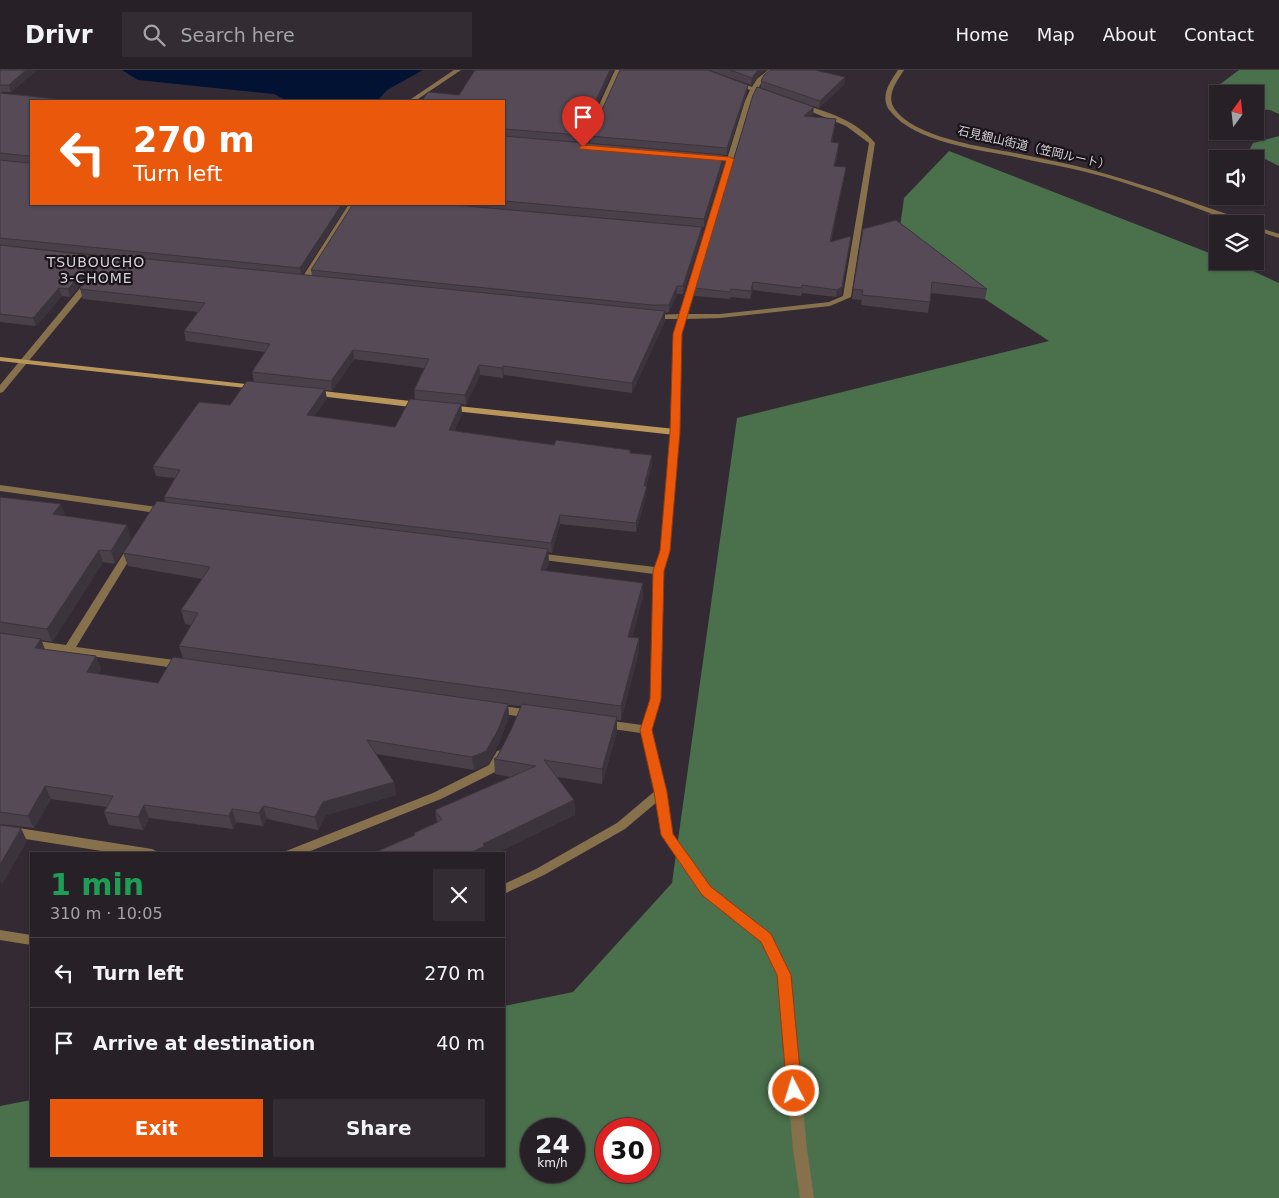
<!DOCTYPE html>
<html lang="en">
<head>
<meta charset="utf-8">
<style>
	body { margin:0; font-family:"DejaVu Sans","Noto Sans JP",sans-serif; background:#332d33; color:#f1f3f6; height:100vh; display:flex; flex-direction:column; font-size:19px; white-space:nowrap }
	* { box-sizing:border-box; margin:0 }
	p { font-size:16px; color:#a4a3a7 }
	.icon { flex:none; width:28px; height:28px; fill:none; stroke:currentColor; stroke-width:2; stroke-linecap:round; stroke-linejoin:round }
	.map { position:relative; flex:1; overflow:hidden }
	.details { position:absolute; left:30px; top:782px; width:475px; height:315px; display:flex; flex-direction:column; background:#272027; border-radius:0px; box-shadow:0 1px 4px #0004,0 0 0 1px #433e44 }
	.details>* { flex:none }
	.top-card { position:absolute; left:30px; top:30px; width:475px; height:105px; border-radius:0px; box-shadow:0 1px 4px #0004,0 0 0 1px #433e44; background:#ea580c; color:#fff; overflow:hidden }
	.needle { width:32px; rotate:15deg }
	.buttons { position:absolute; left:1209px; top:15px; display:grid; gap:10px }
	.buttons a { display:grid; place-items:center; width:55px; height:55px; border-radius:0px; background:#272027; box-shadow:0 1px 4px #0004,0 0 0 1px #433e44; font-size:25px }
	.speed { position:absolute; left:520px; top:1048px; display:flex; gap:10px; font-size:25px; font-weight:700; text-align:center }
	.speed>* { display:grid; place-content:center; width:65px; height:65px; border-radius:50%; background:#272027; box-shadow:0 1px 4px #0004,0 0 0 1px #433e44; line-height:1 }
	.speed small { font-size:12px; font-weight:400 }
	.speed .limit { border:8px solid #d22; background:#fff; color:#111 }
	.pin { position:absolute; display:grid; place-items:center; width:42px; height:42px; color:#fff; margin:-51px -21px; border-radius:50% 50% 50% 0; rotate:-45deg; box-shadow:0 0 5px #0007 }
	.pin .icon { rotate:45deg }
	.me { position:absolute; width:55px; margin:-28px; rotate:355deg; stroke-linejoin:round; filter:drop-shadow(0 0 4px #0008) }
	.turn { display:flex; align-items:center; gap:18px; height:105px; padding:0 20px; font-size:22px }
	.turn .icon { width:65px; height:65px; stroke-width:2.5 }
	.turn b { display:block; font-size:35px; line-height:42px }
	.round { display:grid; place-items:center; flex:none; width:52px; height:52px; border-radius:0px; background:#332d33 }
	.summary { display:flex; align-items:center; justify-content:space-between; height:85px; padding:0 20px }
	h1 { font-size:30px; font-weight:800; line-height:38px; color:#1e9e55 }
	.button { display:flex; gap:10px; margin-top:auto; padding:10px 20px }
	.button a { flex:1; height:58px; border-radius:0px; background:#ea580c; color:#fff; font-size:20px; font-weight:800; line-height:58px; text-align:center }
	.button a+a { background:#332d33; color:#f1f3f6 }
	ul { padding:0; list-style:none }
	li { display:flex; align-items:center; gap:15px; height:70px; padding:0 20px; border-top:1px solid #433e44 }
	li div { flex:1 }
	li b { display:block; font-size:19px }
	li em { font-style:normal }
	header { display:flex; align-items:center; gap:30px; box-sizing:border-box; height:70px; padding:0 25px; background:#272027; border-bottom:1px solid #433e44 }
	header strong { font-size:24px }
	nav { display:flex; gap:28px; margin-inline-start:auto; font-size:18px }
	.search { width:350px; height:45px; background:#332d33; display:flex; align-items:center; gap:12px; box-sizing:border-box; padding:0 18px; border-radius:0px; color:#a4a3a7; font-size:19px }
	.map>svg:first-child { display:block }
	.forest { fill:#4a704c; fill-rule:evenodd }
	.water { fill:#011233 }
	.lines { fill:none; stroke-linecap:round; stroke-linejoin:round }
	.street { fill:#87714c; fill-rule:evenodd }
	.secondary { fill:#ba965a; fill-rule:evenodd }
	.wall { fill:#494049; fill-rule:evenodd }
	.shaded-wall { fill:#3c343c }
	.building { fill:#554a55; stroke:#3c343c }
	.route { fill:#ea580c; stroke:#983908 }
	.labels { text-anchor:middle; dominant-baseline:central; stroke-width:4.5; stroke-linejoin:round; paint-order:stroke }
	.far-street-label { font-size:12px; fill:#d7d0d7; stroke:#191419 }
	.far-neighbourhood-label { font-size:14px; letter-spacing:1px; fill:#d7d0d7; stroke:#191419 }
</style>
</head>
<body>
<header>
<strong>Drivr</strong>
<div class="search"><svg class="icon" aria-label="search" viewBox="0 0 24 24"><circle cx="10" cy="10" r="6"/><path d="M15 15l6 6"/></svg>Search here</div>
<nav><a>Home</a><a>Map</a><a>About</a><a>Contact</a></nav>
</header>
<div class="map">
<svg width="1279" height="1128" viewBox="0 0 1279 1128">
	<rect width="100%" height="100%" fill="#342a34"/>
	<path class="forest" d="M1239,0H1279V44L1270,40L1255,39V24H1218L1217,39H1213L1219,15Z
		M1279,66V96L1249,81L1253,73Z
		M949,81L1217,186L1218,191H1231L1279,213V1128H0V1036L31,1030V1096H504V936L573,922L672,813L737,348L1049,271L898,172L904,128ZM531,1059H574V1101H531ZM606,1059H649V1101H606Z"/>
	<path class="water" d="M122,0H423L387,20L377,31H288L274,24L138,10Z"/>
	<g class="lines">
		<path class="street" d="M454,0H461L415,31H408Z
			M615,0H621L586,77L581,78L580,77Z
			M768,0H775L762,11L758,19L770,24L767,26L756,22L751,31L687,244H720L829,232L843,226L869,73L846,56L800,37V35L802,34C828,42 857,51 875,73L851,227L830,236L720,248L686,249L681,264L679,362L670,481L664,501L661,629L651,660L667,722L673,764L710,818L770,864L790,905L807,1079L814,1128H800L793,1079L778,905L762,872L702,824L661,765L657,732L625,759L544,805L504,824V814L536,799L617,753L655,721L641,663L605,658L601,657L600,654L601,651L605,650L642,655L651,629L654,504L536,489L531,486L536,483L655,497L660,481L671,362L673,264L678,249H652L648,247L652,245L679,244L745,31L750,20L733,13L736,11L752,17L757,9Z
			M898,0H904C897,11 886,25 894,38C915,69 986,77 1020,84C1038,88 1055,91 1072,95C1118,106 1162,121 1206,137C1220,142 1237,146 1248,154H1238C1194,137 1150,120 1105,107C1077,99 1048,94 1020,88C982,80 915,73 890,41C879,27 890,12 898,0Z
			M349,134H357L307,213H301L300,211Z
			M1255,156L1279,164V168L1255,160Z
			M86,211H89L93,213L3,322L0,323V315Z
			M0,415L164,438L169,441L164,444L0,421Z
			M132,474L137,477L76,577L182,591L187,595L186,598L182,599L27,577L26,574L27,571L31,570L66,575L129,475Z
			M496,635L532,640L536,641L537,644L536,647L532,648L496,643L492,642L491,639L492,636Z
			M501,680L505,681L506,684L497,701L441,729L303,784H284L286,781L433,723L489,695L497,681Z
			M0,755L152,779L156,781L158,784H121L0,765Z
			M0,860L31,865V875L0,870Z"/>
		<path class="secondary" d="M0,287L255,315L259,317L255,319L0,291Z
			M314,320L419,332L423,335L419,338L311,325V321Z
			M448,335L675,359L679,362L675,365L445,340L444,338Z"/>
	</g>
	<path class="wall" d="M0,0H37L11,22H1L2,23L75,31L31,134H348L302,205L312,206L311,200L702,165L683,224H677L669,242L665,243V251L632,323L504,305L503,308L480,305L466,335L461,334L462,344L454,361L554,375L630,383L652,394L646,416V425L636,462L560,454L552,483L548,482L549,493L546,501L643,527L632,567L639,582L621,650H617V662L602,714L557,707L574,730L575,745L414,766V763L437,753L435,740L511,707L495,704L494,689L497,687L511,660L521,636L508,635L509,647L499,673L488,694L474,700L376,684L394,712L396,725L326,745L318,760L267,749L263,756L236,752L233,759L149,748L143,760L109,755L104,742L107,737L51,729L34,758L0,754V427L65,446L131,468L115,494L103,492L52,572L41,570L45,580L96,586L101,599L98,604L158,613L183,589L179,576L191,555L185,554L181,540L202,509L128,496L123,483L165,432L164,427L175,408L156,406L153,396L230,335L254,312L252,302L265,282L186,271L184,261L198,242L83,229L80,219L108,186L0,175ZM354,289L424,298L414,320L415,329L395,357L314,346L327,329L325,320L332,321Z
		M613,0L580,72L520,68L724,85V93L704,157L445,134H504V31L459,25Z
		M709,0H768L763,1L751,15Z
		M845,7L844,15L819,38L761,18V11Z
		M757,17L813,44L810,47L836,49L832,72L838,80L835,96L845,104L831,171L850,173L841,225L836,227L802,223L801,226L753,220L750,229L731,227L730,229L694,226L695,218Z
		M747,22L727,85L590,73V66Z
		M863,159L987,219L985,229L931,223L928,243L861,235L862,230L852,229Z
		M0,175L96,186L98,193L70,227L62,226L36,256L0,252Z"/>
	<path class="shaded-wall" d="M26,0H37L11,22L9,15Z
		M610,0H613L580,72V65Z
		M758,0H768L763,1L751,15L752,8Z
		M845,7L844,15L819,38L820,31Z
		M748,15L747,22L727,85V78Z
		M814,37L813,44L804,53V46Z
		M724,85V93L704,157V149Z
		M846,97L845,104L829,179L830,172Z
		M342,134H348L301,206L300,198Z
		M702,157V165L683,224V216Z
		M851,166L841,225L836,227L837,220Z
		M96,186L98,193L70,227L68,219Z
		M753,212V220L750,229L751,221Z
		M677,216V224L669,242V235Z
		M59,218L62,226L36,256L33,248Z
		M665,241V251L632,323V313Z
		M353,280L354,289L332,321L331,311Z
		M479,295L480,305L466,335L465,325Z
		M503,296L504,305L503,308L502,298Z
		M325,319L327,329L308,355L307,345Z
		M461,334L462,344L450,369L449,360Z
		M652,385V394L646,417L647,416L646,425L636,462V453Z
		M61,434L66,447L53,444Z
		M560,445V454L552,483L551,473Z
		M127,455L131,468L115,494L111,481Z
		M548,479L549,493L542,514L541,500Z
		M99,480L103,492L52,572L47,559Z
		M643,513V527L628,581V567Z
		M639,568V582L621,650V636Z
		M41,569L46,582L35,578Z
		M96,586L101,599L92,615L87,602Z
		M508,634L509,647L499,673L488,694L474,700L472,687Z
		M617,647V662L602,714V699Z
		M394,712L396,725L326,745L318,760L315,747L323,732Z
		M45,716L51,729L34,758L28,746Z
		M574,730L575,745L495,784H468L483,774Z
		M144,735L149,748L143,760L138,747Z
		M263,736L267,749L263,756L259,743Z
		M232,739L236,752L233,759L229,746Z
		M21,758L27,771L2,815L0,811V795Z"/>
	<path class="building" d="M0,0H26L9,15H0Z
		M475,0H610L580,65L504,59V31H422L428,22L459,25Z
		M620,0H708L748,15L727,78L590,66Z
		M730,0H758L752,8Z
		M770,0H815L845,7L820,31L761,11L764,5Z
		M757,17L814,37L804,46L836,49L831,72L839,73L834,96L846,97L830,172L851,166L842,217L837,220L802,215L801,218L753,212L751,221L731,219L730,222L695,218L753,25Z
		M0,23L75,31H31V134H342L300,198L0,168V90L28,93L31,87L29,86L0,83Z
		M504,66L724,85L704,149L504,131Z
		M353,134H444L702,157L683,216H677L669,235H651L311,200Z
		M896,150L987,219L932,212L930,232L862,225L863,220L853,219L863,159Z
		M0,175L96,186L68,219L59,218L33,248L0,244Z
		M108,185L665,241L632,313L503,296L502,298L479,295L465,325L414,320L429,289L353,280L331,311L252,302L270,274L184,261L205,233L80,219Z
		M247,311L325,319L307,345L395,357L410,329L461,334L449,360L554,375L556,370L630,380V383L652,385L644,416H647L636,453L560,445L551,473L164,427L180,400L153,396L199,332L230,335Z
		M0,427L61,434L53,444L127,455L111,481L99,480L47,559L0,552Z
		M157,431L548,479L541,500L643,513L628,567L639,568L621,636L179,576L198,543L181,540L210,497L123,483Z
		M0,563L41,569L35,578L96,586L87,602L158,613L173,587L508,634L498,660L486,681L472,687L367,670L394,712L323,732L315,747L263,736L259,743L232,739L229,746L144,735L138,747L104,742L113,726L45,716L28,746L0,742Z
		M522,634L617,647L602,699L544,690L574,730L483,774L485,776L468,784H371L415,765L414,763L442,750L435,740L536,696L494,689L497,687L511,660Z
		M0,755L21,758L0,795Z"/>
	<path class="route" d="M583,75L730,87L734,89L682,264L680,362L670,481L664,501L661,629L652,660L667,722L673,764L711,817L771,864L791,905L802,1021L800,1026L794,1028L789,1026L787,1021L777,905L761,872L702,825L661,765L654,722L640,660L650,629L653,501L660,481L670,362L673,264L726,91L580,79L579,77Z"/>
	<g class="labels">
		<g class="far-street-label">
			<text transform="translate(1034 78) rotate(13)">石見銀山街道（笠岡ルート）</text>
		</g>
		<g class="far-neighbourhood-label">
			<text x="96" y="192">TSUBOUCHO<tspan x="96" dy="16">3-CHOME</tspan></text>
		</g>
	</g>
</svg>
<div class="buttons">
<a><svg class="needle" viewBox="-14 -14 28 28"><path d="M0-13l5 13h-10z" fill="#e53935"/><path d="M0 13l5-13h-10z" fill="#a4a3a7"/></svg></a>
<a><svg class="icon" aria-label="sound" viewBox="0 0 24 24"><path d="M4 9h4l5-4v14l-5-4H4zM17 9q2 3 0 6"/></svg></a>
<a><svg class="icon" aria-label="layers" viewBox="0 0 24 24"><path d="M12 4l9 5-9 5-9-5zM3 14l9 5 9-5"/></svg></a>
</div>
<div class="speed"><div>24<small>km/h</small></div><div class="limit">30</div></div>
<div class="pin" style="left:583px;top:77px;background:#d93025"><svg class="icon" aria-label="arrive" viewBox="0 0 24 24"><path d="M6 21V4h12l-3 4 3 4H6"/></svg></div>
<svg class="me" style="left:794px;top:1021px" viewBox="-20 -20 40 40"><circle r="17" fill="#ea580c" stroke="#fff" stroke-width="3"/><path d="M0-11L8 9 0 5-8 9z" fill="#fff"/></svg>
<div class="top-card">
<div class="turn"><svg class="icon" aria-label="left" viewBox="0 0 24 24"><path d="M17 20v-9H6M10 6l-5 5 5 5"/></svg><div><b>270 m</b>Turn left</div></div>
</div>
<section class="details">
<div class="summary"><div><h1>1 min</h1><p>310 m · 10:05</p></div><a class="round"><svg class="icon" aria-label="close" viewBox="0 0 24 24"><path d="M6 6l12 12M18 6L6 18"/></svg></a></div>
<ul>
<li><svg class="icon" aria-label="left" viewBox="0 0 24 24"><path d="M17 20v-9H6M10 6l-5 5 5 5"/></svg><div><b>Turn left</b></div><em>270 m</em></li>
<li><svg class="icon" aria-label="arrive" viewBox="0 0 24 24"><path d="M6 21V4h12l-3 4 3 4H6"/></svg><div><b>Arrive at destination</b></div><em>40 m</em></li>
</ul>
<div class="button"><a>Exit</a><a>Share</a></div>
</section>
</div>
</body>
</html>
